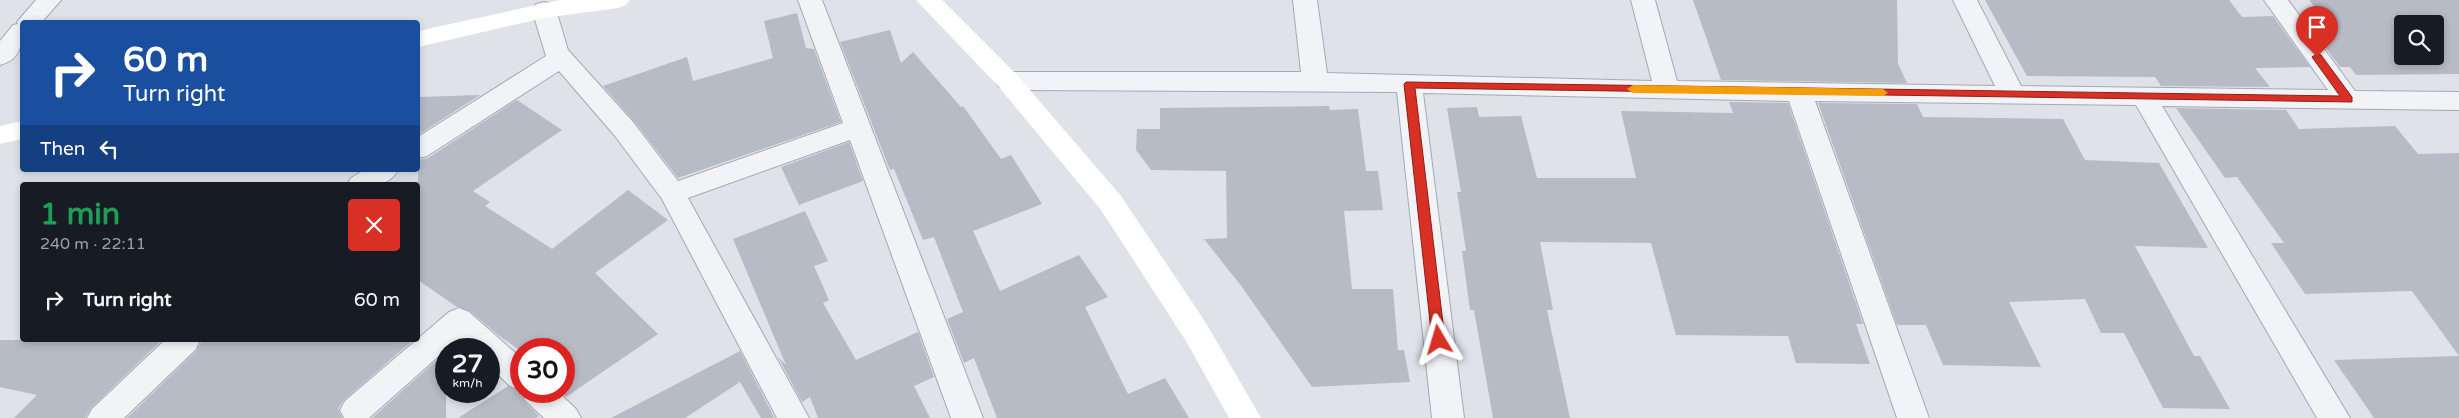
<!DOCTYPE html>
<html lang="en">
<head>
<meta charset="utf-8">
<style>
	body { margin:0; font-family:"Varela Round",sans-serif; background:#20242c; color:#f1f3f6; height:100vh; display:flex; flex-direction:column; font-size:19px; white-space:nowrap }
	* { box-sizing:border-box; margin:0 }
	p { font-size:16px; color:#9ea1a6 }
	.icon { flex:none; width:28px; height:28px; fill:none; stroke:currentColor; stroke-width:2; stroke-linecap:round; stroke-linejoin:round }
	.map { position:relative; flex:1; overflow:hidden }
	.side { position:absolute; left:20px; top:182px; width:400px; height:160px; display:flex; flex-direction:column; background:#171b24; border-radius:5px; box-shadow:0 2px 8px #0003 }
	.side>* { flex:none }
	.banner { position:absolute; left:20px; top:20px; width:400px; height:152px; border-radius:5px; box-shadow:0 2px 8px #0003; background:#1a4fa0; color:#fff; overflow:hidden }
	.tools { position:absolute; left:2394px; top:15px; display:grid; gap:10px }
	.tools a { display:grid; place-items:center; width:50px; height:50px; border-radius:5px; background:#171b24; box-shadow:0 2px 8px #0003; font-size:25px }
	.speed { position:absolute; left:435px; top:338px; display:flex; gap:10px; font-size:25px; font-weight:700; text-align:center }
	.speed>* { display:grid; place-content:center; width:65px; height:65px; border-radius:50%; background:#171b24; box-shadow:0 2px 8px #0003; line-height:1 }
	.speed small { font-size:12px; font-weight:400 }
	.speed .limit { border:8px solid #d22; background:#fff; color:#111 }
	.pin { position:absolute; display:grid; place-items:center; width:42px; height:42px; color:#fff; margin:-51px -21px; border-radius:50% 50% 50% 0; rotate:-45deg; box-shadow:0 0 5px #0007 }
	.pin .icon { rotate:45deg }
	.me { position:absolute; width:55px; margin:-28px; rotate:353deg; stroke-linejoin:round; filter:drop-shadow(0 0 4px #0008) }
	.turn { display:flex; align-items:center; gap:18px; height:105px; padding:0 20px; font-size:22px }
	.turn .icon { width:65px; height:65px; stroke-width:2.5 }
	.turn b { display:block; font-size:35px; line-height:42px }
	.then { display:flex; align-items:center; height:48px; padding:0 20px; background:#0003; gap:10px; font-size:19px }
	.round { display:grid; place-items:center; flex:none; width:52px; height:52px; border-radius:5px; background:#20242c }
	.overview { display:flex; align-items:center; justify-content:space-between; height:85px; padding:0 20px }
	h1 { font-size:30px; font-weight:700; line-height:38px; color:#1e9e55 }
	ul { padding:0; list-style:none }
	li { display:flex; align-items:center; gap:15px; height:65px; padding:0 20px }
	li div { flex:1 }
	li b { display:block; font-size:19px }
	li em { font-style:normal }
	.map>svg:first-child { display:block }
	.building { fill:#b6bbc5; fill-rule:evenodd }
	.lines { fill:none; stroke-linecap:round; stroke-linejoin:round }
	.street-casing { stroke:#a4a9b2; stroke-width:2 }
	.street { fill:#f2f3f7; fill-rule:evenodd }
	.secondary { fill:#fff; fill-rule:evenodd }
	.route { fill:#d93025; stroke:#8d1f18 }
	.slow { fill:#f59e0b }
</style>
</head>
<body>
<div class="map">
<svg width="2459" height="418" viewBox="0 0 2459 418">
	<rect width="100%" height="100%" fill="#dfe2e8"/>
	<path class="building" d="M1693,0H1897L1898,64L1907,83L1721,80Z
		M1985,0H2229L2242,17L2273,16L2310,67L2255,68L2270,87L2161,86L2155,77L2027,76Z
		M2309,0H2459V74L2356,75L2350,67H2340L2302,16L2321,15ZM2402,24H2435V56H2402Z
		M797,13L806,48L814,49L841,122L678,178L634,121L603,86L687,57L693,81L773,58L764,21Z
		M890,30L901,63L913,52L961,107L963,106L1001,159L1011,155L1042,204L973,231L1000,291L1079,255L1108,297L1085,307L1128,394L1165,378L1189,418H997L974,358L964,363L947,319L963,312L934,237L923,240L894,169L890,170L840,42Z
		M480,95L418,135V97Z
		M517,100L562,130L473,191L490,202L485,206L552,249L628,190L668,220L595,273L658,334L566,397L560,391H564V349H521V351L498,335L470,311L457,307L418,280V160L428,158Z
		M1729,102L1788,103L1863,324H1856L1870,364L1796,363L1788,336L1676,335L1651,243L1540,242L1553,310H1547L1570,418H1493L1474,310H1470L1462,251H1466L1457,192H1461L1447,108L1477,107L1479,117L1521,116L1537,178H1636L1621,111L1733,113Z
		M1818,103L1917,104L1923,117L2063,119L2085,160L2159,163L2208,248L2135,246L2194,356H2200L2230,409L2163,408L2124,333H2101L2085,299L2009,302L2041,367L1943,365L1926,325H1897Z
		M1329,106L1330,110L1358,109L1366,171H1378L1383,210L1344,211L1352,289H1393L1398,350H1404L1410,382L1312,387L1242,287L1204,239L1227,238L1226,171L1151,170L1136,150L1137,129H1160V108Z
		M2176,108L2286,110L2299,129L2395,126L2418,154L2459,153V356L2412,291L2305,294L2271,243H2284L2237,177L2225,178Z
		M849,142L863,181L799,205L781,167Z
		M805,211L828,261L814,266L829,300L823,303L856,360L918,332L934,377L914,386L930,418H818L810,397L802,402L778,357L786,365L733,239Z
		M0,340H162L91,408L85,418H14L37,395L0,387Z
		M202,340H413L344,400L338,409L342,418H127L197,350Z
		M740,351L774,417L772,418H761L740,382L685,418H611Z
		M446,352V418H372Z
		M2459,356V418H2374L2334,360Z
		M508,386L520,391L524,401L539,416L535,418H458Z"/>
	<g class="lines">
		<defs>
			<path id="street" d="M36,0H61L42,22H22C22,42 23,59 0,65V41L13,25L18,24L17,22Z
				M798,0H822L983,418H951L850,140L688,198L809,418H777L662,199L615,136L559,71L427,156L418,158V137L546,56L532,10L536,4L544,2L552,4L556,10L568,50L633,122L678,181L843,123Z
				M1293,0H1317L1327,73L1652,81L1631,0H1655L1677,81L1995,86L1953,0H1977L2021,86L2328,90L2264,0H2288L2355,91L2459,92V110L2162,106L2350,418H2317L2136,105L1815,101L1929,418H1897L1789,101L1423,93L1464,418H1432L1397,92L1008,90L999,87L995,81L999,75L1008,72H1301Z
				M364,170H398C388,189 367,185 347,185L351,178Z
				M459,308L469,312L521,358V390L510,386L489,366V349H470L459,338L369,418H344L340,410L345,401L449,312Z
				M165,340H200L196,349L124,418H87L92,409Z
				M521,390L557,391L576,409L581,418H544L525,400Z"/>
		</defs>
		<use href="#street" class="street-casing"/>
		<use href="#street" class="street"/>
		<path class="secondary" d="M560,0H630L626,5L618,8L544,18L418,47V31Z
			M916,0H942L1017,75L1121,196L1206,323L1261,418H1229L1186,341L1101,210L999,87Z
			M22,121V139L0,144V126Z"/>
	</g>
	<path class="route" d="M2317,54L2321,55L2352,97V102L1415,88L1445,340L1439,345L1432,340L1404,84L1406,82L2340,96L2312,57Z"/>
	<path class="slow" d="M1633,85L1883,89L1888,93L1883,96L1633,93L1627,89Z"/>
</svg>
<div class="tools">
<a><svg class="icon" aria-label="search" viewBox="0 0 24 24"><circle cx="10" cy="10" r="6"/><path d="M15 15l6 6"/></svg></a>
</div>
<div class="speed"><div>27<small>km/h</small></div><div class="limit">30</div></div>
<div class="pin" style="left:2317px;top:57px;background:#d93025"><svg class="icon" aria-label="arrive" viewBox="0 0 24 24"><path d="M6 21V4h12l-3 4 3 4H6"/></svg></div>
<svg class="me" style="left:1439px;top:340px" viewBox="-20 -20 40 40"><path d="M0-17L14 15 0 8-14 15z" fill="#d93025" stroke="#fff" stroke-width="4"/></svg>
<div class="banner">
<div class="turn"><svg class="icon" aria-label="right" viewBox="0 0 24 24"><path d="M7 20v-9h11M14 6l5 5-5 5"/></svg><div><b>60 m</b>Turn right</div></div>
<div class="then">Then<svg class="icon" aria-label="left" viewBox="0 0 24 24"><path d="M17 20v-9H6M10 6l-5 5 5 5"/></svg></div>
</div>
<section class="side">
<div class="overview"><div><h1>1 min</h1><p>240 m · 22:11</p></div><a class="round" style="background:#d93025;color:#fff"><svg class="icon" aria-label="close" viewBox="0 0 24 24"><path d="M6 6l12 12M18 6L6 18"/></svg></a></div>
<ul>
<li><svg class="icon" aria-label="right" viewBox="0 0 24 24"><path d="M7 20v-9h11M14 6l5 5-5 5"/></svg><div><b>Turn right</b></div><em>60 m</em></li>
</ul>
</section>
</div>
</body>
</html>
